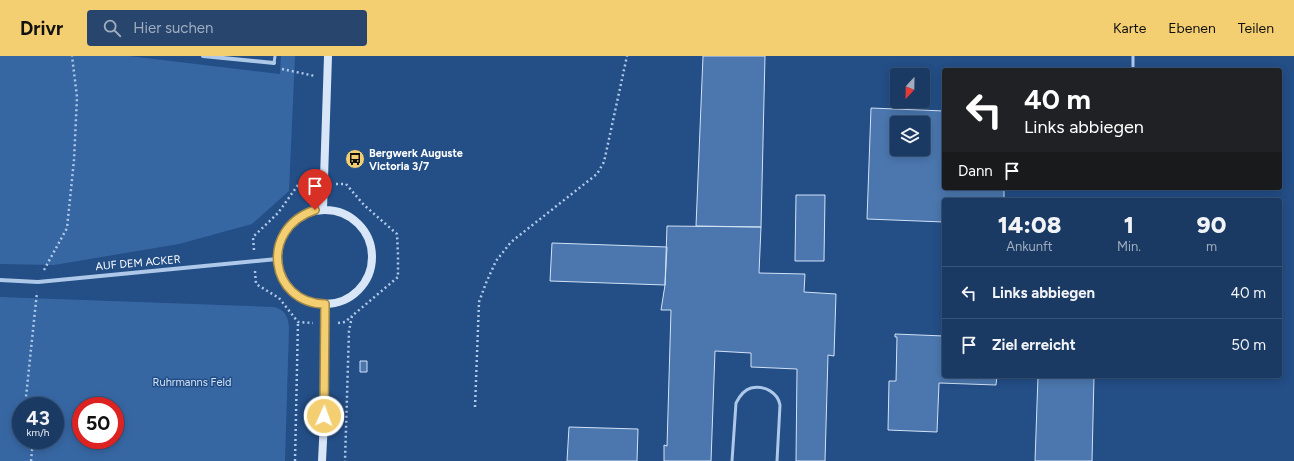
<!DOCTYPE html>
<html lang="de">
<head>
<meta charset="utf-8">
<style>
	body { margin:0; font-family:Figtree,sans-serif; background:#27456d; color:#f1f3f6; height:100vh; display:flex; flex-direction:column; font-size:15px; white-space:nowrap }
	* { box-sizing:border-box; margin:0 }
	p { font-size:13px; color:#9fadbf }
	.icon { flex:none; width:22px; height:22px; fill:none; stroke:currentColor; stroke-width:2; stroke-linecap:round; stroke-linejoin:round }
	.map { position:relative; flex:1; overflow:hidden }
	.sheet { position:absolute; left:942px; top:142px; width:340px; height:180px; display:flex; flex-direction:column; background:#1a3a64; border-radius:4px; box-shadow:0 2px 10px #0003,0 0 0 1px #385478 }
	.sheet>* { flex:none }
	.guide { position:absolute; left:942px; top:12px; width:340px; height:122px; border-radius:4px; box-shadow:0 2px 10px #0003,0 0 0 1px #385478; background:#202124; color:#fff; overflow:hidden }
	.needle { width:26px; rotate:202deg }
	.tools { position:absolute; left:890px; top:12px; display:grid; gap:8px }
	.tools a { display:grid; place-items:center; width:40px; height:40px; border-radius:4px; background:#1a3a64; box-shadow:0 2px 10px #0003,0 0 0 1px #385478; font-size:20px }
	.speed { position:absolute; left:12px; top:341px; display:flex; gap:8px; font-size:20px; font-weight:700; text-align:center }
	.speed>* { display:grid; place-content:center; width:52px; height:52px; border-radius:50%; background:#1a3a64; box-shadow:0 2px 10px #0003,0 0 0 1px #385478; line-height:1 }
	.speed small { font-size:10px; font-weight:400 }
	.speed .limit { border:6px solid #d22; background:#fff; color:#111 }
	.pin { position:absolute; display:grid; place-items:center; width:34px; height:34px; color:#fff; margin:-41px -17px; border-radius:50% 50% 50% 0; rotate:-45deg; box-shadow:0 0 4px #0007 }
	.pin .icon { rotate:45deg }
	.me { position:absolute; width:44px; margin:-22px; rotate:2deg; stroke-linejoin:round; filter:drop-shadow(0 0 3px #0008) }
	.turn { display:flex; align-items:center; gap:14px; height:84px; padding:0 16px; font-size:18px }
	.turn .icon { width:52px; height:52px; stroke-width:2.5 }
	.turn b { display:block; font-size:28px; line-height:34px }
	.then { display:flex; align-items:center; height:38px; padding:0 16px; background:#0003; gap:8px; font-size:15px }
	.eta { display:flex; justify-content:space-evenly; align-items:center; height:68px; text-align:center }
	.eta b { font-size:24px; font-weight:800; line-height:28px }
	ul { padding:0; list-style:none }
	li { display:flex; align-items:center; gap:12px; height:52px; padding:0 16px; border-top:1px solid #385478 }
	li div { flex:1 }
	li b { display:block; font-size:15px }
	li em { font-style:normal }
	header { display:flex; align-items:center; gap:24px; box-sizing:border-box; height:56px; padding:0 20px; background:#f4cf71; color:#111 }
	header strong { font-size:19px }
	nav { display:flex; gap:22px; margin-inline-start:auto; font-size:14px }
	.search { width:280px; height:36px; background:#27456d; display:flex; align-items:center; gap:10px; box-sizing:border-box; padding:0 14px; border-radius:4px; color:#9fadbf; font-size:15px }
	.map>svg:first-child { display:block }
	.green { fill:#3767a3; fill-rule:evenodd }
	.building { fill:#4b77ae; stroke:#d2e2f7; fill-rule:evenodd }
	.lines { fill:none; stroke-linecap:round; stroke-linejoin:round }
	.path { stroke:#aec8e9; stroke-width:2.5; stroke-dasharray:2 3; stroke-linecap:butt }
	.lane { stroke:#aec8e9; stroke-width:3 }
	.street { stroke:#aec8e9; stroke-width:4 }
	.secondary { stroke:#d8e6f7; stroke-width:8 }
	.route-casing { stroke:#9f8749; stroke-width:10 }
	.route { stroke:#f4cf71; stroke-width:7 }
	.labels { text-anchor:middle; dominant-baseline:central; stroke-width:3; stroke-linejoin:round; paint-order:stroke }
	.poi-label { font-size:11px; font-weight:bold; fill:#fff; stroke:#234e86; text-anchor:start }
	.street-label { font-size:11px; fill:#fff; stroke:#234e86 }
	.park-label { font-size:11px; fill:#d2e2f7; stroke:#234e86 }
</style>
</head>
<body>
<header>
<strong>Drivr</strong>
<div class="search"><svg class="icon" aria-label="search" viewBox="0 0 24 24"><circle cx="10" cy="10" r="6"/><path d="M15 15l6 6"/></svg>Hier suchen</div>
<nav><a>Karte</a><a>Ebenen</a><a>Teilen</a></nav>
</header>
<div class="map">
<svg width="1294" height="405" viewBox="0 0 1294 405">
	<rect width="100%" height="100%" fill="#234e86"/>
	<path class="green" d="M0,0H129L280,18L281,0H295L289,135L252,168L179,188L54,209L0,208Z
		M0,241L274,251C285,254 288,260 289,271L285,405H0ZM21,350H55V384H21ZM81,350H115V384H81Z"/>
	<path class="building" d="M703,0H765L761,171L696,170Z
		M871,52L944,55V132H1004V144H944V166L867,163ZM897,67H923V93H897Z
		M796,139H825L824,205H795Z
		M667,170L761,171L759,217L805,218L804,236L836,238L834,300L828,299L825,405H796L797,313L751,311V297L715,295L711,405H664V389L667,390L671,254H661L665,229Z
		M552,187L667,191L665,229L550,225Z
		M895,278L944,280V320H997L996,329L939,327L937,376L888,374L889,325H896L897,281H895Z
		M360,305H367V316H360Z
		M1038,320H1094L1092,405H1035Z
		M569,371L638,373L637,405H567Z"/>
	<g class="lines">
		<path class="path" d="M282,13L315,20
			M336,128H346L364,149L397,178L398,199V221L352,260L349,275L345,405
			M254,194L253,181L278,157L298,129L311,128
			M44,214L67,172L74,104L77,41L72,0
			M255,215L256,228L279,242L298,266L313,267
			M338,267L345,266L352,260
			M29,350L26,341L37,236
			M475,351L479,246L486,227L496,205L511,186L597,118L604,106L627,0
			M31,405L33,384
			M295,405L298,266"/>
		<path class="lane" d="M274,7L275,0
			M1133,14V0
			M732,405L736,347C739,341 744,334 751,332C765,329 778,337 780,349L777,405"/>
		<path class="street" d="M203,0L274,7
			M0,224L38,226L277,203"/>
		<path class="secondary" d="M323,153L328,0
			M278 201a47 47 0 1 1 94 0a47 47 0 1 1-94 0Z
			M322,405L325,345V248"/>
	</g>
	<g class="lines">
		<defs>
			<path id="route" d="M315,154C258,173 270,247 325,248L324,360"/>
		</defs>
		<use href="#route" class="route-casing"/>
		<use href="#route" class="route"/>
	</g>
	<defs>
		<symbol id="bus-disc" viewBox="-11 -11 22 22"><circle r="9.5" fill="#f4cf71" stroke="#234e86"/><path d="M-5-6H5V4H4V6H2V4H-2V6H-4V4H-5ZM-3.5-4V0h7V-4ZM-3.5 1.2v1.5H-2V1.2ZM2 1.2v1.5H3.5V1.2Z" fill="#111"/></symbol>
	</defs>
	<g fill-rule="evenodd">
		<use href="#bus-disc" x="344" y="92" width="22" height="22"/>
	</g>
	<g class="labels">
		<g class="poi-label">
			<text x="369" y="97">Bergwerk Auguste<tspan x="369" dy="13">Victoria 3/7</tspan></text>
		</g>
		<g class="street-label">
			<text transform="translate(138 207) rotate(-5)">AUF DEM ACKER</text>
		</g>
		<g class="park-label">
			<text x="192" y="326">Ruhrmanns Feld</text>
		</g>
	</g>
</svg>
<div class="tools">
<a><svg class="needle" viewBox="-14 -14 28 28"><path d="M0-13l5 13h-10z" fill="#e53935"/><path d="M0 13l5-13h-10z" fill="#9fadbf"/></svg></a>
<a><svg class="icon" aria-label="layers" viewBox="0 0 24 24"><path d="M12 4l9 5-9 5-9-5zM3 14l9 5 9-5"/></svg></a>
</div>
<div class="speed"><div>43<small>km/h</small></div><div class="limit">50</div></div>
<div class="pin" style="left:315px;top:154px;background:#d93025"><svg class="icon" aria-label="arrive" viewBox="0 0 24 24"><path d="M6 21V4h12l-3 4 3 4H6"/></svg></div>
<svg class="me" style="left:324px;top:360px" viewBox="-20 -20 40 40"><circle r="17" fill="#f4cf71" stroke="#fff" stroke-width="3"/><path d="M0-11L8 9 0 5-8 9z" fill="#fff"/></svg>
<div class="guide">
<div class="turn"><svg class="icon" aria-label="left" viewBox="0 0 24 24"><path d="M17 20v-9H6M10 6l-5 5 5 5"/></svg><div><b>40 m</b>Links abbiegen</div></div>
<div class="then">Dann<svg class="icon" aria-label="arrive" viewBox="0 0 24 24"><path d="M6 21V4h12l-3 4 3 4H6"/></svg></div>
</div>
<section class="sheet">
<div class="eta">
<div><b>14:08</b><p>Ankunft</p></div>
<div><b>1</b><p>Min.</p></div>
<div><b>90</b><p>m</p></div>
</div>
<ul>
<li><svg class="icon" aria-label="left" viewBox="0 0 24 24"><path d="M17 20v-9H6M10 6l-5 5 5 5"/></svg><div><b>Links abbiegen</b></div><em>40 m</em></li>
<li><svg class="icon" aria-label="arrive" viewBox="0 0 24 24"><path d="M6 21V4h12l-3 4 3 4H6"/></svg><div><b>Ziel erreicht</b></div><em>50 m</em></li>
</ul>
</section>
</div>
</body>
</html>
